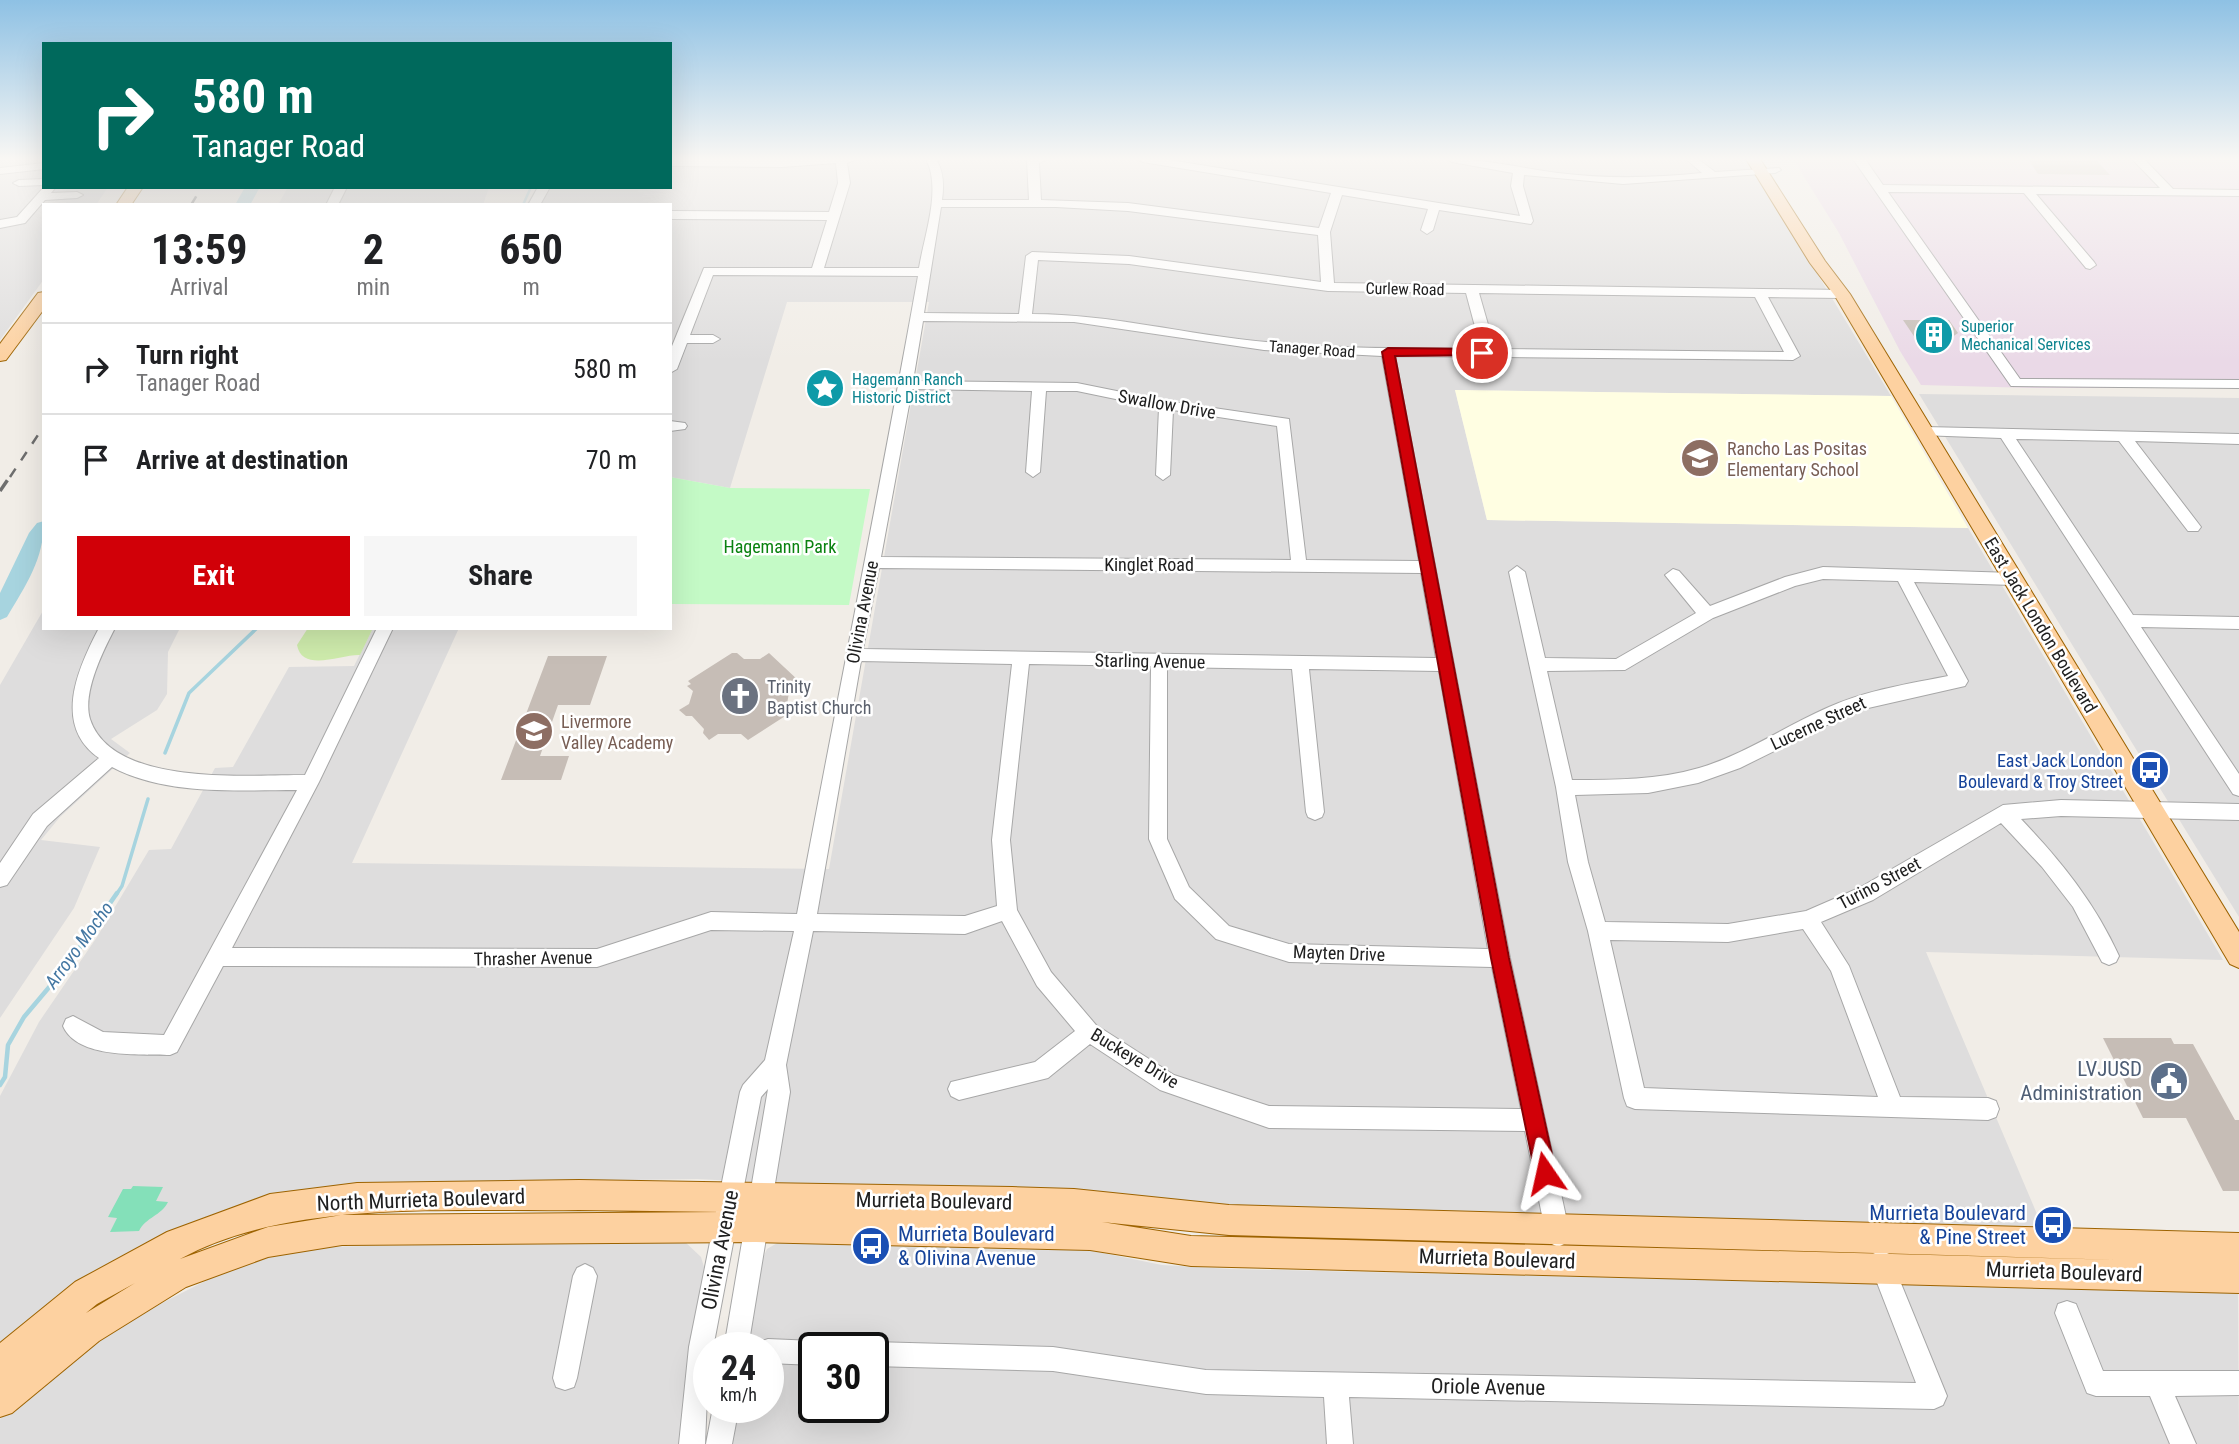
<!DOCTYPE html>
<html lang="en">
<head>
<meta charset="utf-8">
<style>
	body { margin:0; font-family:"Roboto Condensed",sans-serif; background:#f6f6f6; color:#202124; height:100vh; display:flex; flex-direction:column; font-size:26px; white-space:nowrap }
	* { box-sizing:border-box; margin:0 }
	p { font-size:23px; color:#757577 }
	.icon { flex:none; width:38px; height:38px; fill:none; stroke:currentColor; stroke-width:2; stroke-linecap:round; stroke-linejoin:round }
	.map { position:relative; flex:1; overflow:hidden }
	.drawer { position:absolute; left:42px; top:203px; width:630px; height:427px; display:flex; flex-direction:column; background:#fff; border-radius:0px; box-shadow:0 7px 28px #0002 }
	.drawer>* { flex:none }
	.hud { position:absolute; left:42px; top:42px; width:630px; height:147px; border-radius:0px; box-shadow:0 7px 28px #0002; background:#00695c; color:#fff; overflow:hidden }
	.speed { position:absolute; left:693px; top:1332px; display:flex; gap:14px; font-size:35px; font-weight:700; text-align:center }
	.speed>* { display:grid; place-content:center; width:91px; height:91px; border-radius:50%; background:#fff; box-shadow:0 7px 28px #0002; line-height:1 }
	.speed small { font-size:18px; font-weight:400 }
	.speed .limit { border:4px solid #111; border-radius:10px; background:#fff; color:#111 }
	.pin { position:absolute; display:grid; place-items:center; width:60px; height:60px; color:#fff; margin:-30px; border:4px solid #fff; border-radius:50%; box-shadow:0 2px 7px #0007 }
	.me { position:absolute; width:77px; margin:-38px; rotate:349deg; stroke-linejoin:round; filter:drop-shadow(0 0 5px #0008) }
	.turn { display:flex; align-items:center; gap:24px; height:147px; padding:0 35px; font-size:32px }
	.turn .icon { width:91px; height:91px; stroke-width:2.5 }
	.turn b { display:block; font-size:49px; line-height:60px }
	.eta { display:flex; justify-content:space-evenly; align-items:center; height:119px; text-align:center }
	.eta b { font-size:42px; font-weight:700; line-height:49px }
	.action { display:flex; gap:14px; margin-top:auto; padding:14px 35px }
	.action a { flex:1; height:80px; border-radius:0px; background:#d10008; color:#fff; font-size:28px; font-weight:700; line-height:80px; text-align:center }
	.action a+a { background:#f6f6f6; color:#202124 }
	ul { padding:0; list-style:none }
	li { display:flex; align-items:center; gap:21px; height:91px; padding:0 35px; border-top:2px solid #e0e0e0 }
	li div { flex:1 }
	li b { display:block; font-size:26px }
	li em { font-style:normal }
	.map>svg:first-child { display:block }
	.residential { fill:#dedddd; fill-rule:evenodd }
	.industrial { fill:#ead9e7 }
	.education { fill:#fffee2 }
	.grass { fill:#ceebac }
	.park { fill:#c4fac6 }
	.pitch { fill:#84e0b9 }
	.lines { fill:none; stroke-linecap:round; stroke-linejoin:round }
	.stream-far2 { stroke:#a7d4df; stroke-width:2.5 }
	.stream-far1 { stroke:#a7d4df; stroke-width:3.5 }
	.stream { stroke:#a7d4df; stroke-width:4.5 }
	.river { fill:#a7d4df; fill-rule:evenodd }
	.building { fill:#c6bdb6 }
	.minor-casing { stroke:#a7a7a7; stroke-width:2 }
	.major-casing { stroke:#9d6300; stroke-width:2 }
	.minor { fill:#fff; fill-rule:evenodd }
	.major { fill:#fdd1a0; fill-rule:evenodd }
	.rail-far1 { stroke:#6e6e6e; stroke-width:2.5; stroke-dasharray:10 10; stroke-linecap:butt }
	.rail { stroke:#6e6e6e; stroke-width:3.5; stroke-dasharray:13 13; stroke-linecap:butt }
	.route { fill:#d10008; stroke:#880005; stroke-width:2 }
	.labels { text-anchor:middle; dominant-baseline:central; stroke-width:5; stroke-linejoin:round; paint-order:stroke }
	.far-street-label { font-size:16px; fill:#202020; stroke:#fff }
	.far-culture-label { font-size:16px; fill:#0d838f; stroke:#fff; text-anchor:start }
	.street-label { font-size:18px; fill:#202020; stroke:#fff }
	.education-label { font-size:18px; fill:#785e54; stroke:#fff; text-anchor:start }
	.park-label { font-size:18px; fill:#0a8210; stroke:#fff }
	.worship-label { font-size:18px; fill:#5b616d; stroke:#fff; text-anchor:start }
	.transit-label { font-size:18px; fill:#164399; stroke:#fff; text-anchor:end }
	.water-label { font-size:19px; font-style:italic; fill:#4477a2; stroke:#fff }
	.near-service-label { font-size:21px; fill:#4e5e75; stroke:#fff; text-anchor:end }
	.near-street-label { font-size:21px; fill:#202020; stroke:#fff }
	.near-transit-label { font-size:21px; fill:#164399; stroke:#fff; text-anchor:end }
</style>
</head>
<body>
<div class="map">
<svg width="2239" height="1444" viewBox="0 0 2239 1444">
	<rect width="100%" height="100%" fill="#f1ede7"/>
	<path class="residential" d="M0,159H44V187H108L96,205H44V279L0,340Z
		M670,159H1748L1891,396L1455,390L1487,520L1968,528L2223,960L1926,952L2045,1233L1350,1213L697,1179L419,1183L295,1193L0,1343V1096L39,1022L97,937L149,850L171,849L215,768L233,767L289,667L354,666L373,628H459L352,863L829,869L929,302H787L730,488L670,477V205H526L537,187H670Z
		M288,187H489L483,205H278Z
		M1919,394L2239,398V917L2145,764Z
		M44,609V628H180L168,652L167,694L157,710L111,739L130,753L60,817L41,840L100,847L74,908L0,1018V685Z
		M683,1240L701,1257L704,1267L679,1444H0V1419L60,1368L119,1325L219,1274L251,1261L287,1251L321,1247Z
		M779,1242L1061,1248L1088,1250L1162,1265L1230,1269L2238,1291L2239,1444H729L736,1407H768V1348L746,1347L762,1260L767,1249ZM814,1348H873V1407H814Z"/>
	<path class="industrial" d="M1793,159H2239V388H2033L1921,385L1900,351L1839,233Z"/>
	<path class="education" d="M1455,390L1891,396L1968,528L1487,520Z"/>
	<path class="grass" d="M308,628H373L360,655C342,654 302,673 297,645Z"/>
	<path class="park" d="M670,477L730,488L870,489L849,605L670,604Z"/>
	<path class="pitch" d="M133,1186L163,1187L156,1201L168,1202C161,1216 146,1217 139,1231L110,1232L117,1218L108,1217L123,1189H131Z"/>
	<g class="lines">
		<path class="stream-far2" d="M523,205L531,187"/>
		<path class="stream-far1" d="M165,753L189,693L257,628
			M116,895L122,886L148,799"/>
		<path class="stream" d="M0,1085L5,1077L8,1045L24,1017L67,966L117,893"/>
		<path class="river" d="M245,187H260L250,205H235Z
			M44,521C44,559 26,585 7,617L0,620V593L29,533L37,523Z"/>
	</g>
	<path class="building" d="M2028,159H2095L2110,175L2038,174Z
		M1903,320H1949L1958,333L1942,344L1945,348H1922Z
		M732,653H737L744,659H760L769,653L799,681L790,687L787,704L793,711L748,740L741,734H718L709,740L703,733L704,729L692,716H686L679,710L689,704L693,691L687,686L691,684L688,681Z
		M548,656H607L590,705H558L540,756H569L561,780H501Z
		M2103,1038H2171L2174,1044H2193L2235,1120H2239V1191H2223L2186,1118H2143Z"/>
	<g class="lines">
		<defs>
			<path id="minor" d="M807,159H857L847,163L850,183L824,268H919C924,236 942,189 926,159H936C944,172 944,186 942,200H1029L1027,160L1047,159L1039,163L1041,200L1128,203L1319,228L1331,193L1143,162L1137,159H1163L1520,216L1511,186L1513,173L1452,162L1447,159C1485,159 1520,168 1558,173C1606,179 1654,178 1702,173L1686,159H1698L1715,172L1779,168L1781,170L1775,173L1623,184L1524,175L1523,186L1533,221L1531,224L1439,210L1433,230L1427,234L1421,230L1428,209L1342,195L1330,232L1334,283L1842,290L1848,294L1842,298L1768,297L1800,356L1793,360L1395,356L1510,958L1570,1235L1566,1243L1558,1247L1550,1243L1546,1235L1525,1131L1269,1128L1160,1090L1090,1044L1048,1078L959,1100L951,1096L948,1089L951,1082L1035,1062L1075,1031L1037,986L1002,921L965,934L813,931L786,1065L790,1092L748,1348H724L768,1089L761,1097L713,1348H709L705,1444H679L689,1347L740,1092L743,1085L765,1060L794,931L711,930L597,967L223,966L177,1052L170,1055C140,1054 77,1059 63,1026L66,1019L73,1016L103,1032L164,1035L297,790C237,790 167,796 112,767L47,826L7,885L0,887V863L33,814L99,758C52,725 78,668 99,628H115C103,651 82,693 90,719C112,787 248,775 305,775L377,628H393L319,782L232,948L597,949L711,912L797,914C837,700 880,489 918,276L713,275L690,335H713L720,339L713,343H687L677,369L670,373V351L704,268H812L827,220L670,219V211L829,212L838,183L836,163L782,167L670,166V160ZM941,207H1056L1128,211L1318,235L1321,282L1129,256L1032,252L1026,256L1019,314L924,313ZM1038,260L1129,264L1328,291L1466,293L1481,349C1410,348 1338,349 1266,342C1188,335 1111,314 1032,314ZM1479,293L1755,297L1784,352L1495,349ZM923,321L1074,322L1264,350L1382,356L1419,561L1306,560L1289,419L1166,401L1077,383L913,381ZM912,389L1032,391L1026,472L1033,477L1040,472L1046,391H1077L1159,408L1156,475L1163,480L1170,475L1173,410L1277,426L1291,560L881,557ZM879,568L1421,573L1436,658L863,649ZM861,661L1012,664L992,840L997,906L965,916L817,914ZM1029,664L1151,666L1149,839L1175,899L1216,939L1289,962L1492,967L1521,1109L1269,1106L1174,1075L1096,1025L1051,972L1017,910L1010,840ZM1167,667L1292,669L1306,812L1308,817L1315,820L1322,817L1324,812L1309,669L1439,671L1488,949L1289,944L1229,926L1189,887L1167,839Z
				M1853,159H1865L1883,185L2160,188L2132,159H2144L2173,189L2239,190V196L2036,194L2094,262L2096,265L2090,269L2086,268L2024,193L1888,192L2020,379L2239,380V388L2011,386Z
				M44,163V169L0,174V168Z
				M44,179V185L19,186L13,183L19,180Z
				M44,187H56L51,193L77,192L83,195L77,198L45,200L25,223L0,228V220L17,217Z
				M335,187H347L338,205H326Z
				M538,187H550L540,205H528Z
				M670,421L685,423L687,426L685,429L670,431Z
				M1925,427L2239,434V444L2135,441L2198,523L2201,527L2198,531H2188L2119,441L2016,439L2133,615L2239,617V629L2141,627L2239,774V796L2233,794L2001,438L1920,435V429Z
				M1517,566L1525,572L1545,658L1616,659L1696,613L1665,575L1673,569L1679,571L1710,606L1785,577L1823,567L2013,573L2021,579L2013,585L1914,582L1968,681L1965,686L1855,711L1740,768L1698,783L1648,793L1575,795L1588,862L1605,922L1728,924L1806,911L1859,888L2003,805L2061,800L2239,804V820L2061,816L2021,819C2061,861 2095,903 2119,956L2116,962L2109,965L2102,962L2073,907L2042,867L2001,823L1873,900L1821,922L1849,966L1900,1097L1988,1098L1996,1101L1999,1109L1996,1117L1988,1120L1635,1109L1627,1106L1624,1098L1588,931L1568,862L1556,787L1509,572ZM1823,579L1898,581L1948,676C1908,684 1867,690 1829,707C1785,726 1746,754 1699,768C1658,780 1615,780 1572,780L1547,671L1625,670L1713,618L1795,586ZM1803,929L1831,971L1878,1097L1644,1088L1610,940L1728,942Z
				M1881,1250L1889,1254L1947,1396L1943,1405L1934,1409L1349,1397L1353,1444H1327L1324,1397L1206,1394L1053,1371L873,1366V1348H863L873,1342L1053,1347L1206,1370L1916,1383L1869,1262L1873,1254Z
				M585,1264L593,1268L597,1276L577,1378L574,1387L565,1390L556,1387L553,1378L573,1276L577,1268Z
				M2067,1301L2076,1304L2103,1371H2239V1395L2175,1396L2196,1444H2170L2150,1396H2096L2087,1393L2055,1313L2058,1304Z
				M768,1339L814,1341L824,1348H814V1365L768,1363V1348H757L759,1342Z
				M713,1407H739L732,1444H706Z"/>
			<path id="major" d="M1746,159H1760L1825,261L1850,294L2239,932V968L2230,964L1835,296L1810,263Z
				M128,187H143L131,205H116Z
				M44,292V309L6,360L0,361V344L38,293Z
				M579,1180L1012,1187L1074,1189L1229,1205L2239,1233V1293L1191,1266L1090,1250L756,1242L342,1245L268,1257L186,1287L99,1341L12,1413L0,1417V1343L75,1282L167,1232L270,1194L357,1183ZM579,1210L724,1212L342,1215L268,1227L180,1259C291,1198 455,1212 579,1210ZM1102,1222L1229,1235L2123,1260L1191,1236ZM135,1283L86,1313L97,1304Z"/>
		</defs>
		<use href="#minor" class="minor-casing"/>
		<use href="#major" class="major-casing"/>
		<use href="#minor" class="minor"/>
		<use href="#major" class="major"/>
		<path class="rail-far1" d="M191,205L202,187
			M10,477L44,426"/>
		<path class="rail" d="M0,491L11,475"/>
	</g>
	<linearGradient id="sky" x2="0" y2="1"><stop stop-color="#8ec1e4"/><stop offset="0.44" stop-color="#f9f7f4"/><stop offset="1" stop-color="#f9f7f4" stop-opacity="0"/></linearGradient>
	<rect width="2239" height="361" fill="url(#sky)"/>
	<path class="route" d="M1482,349L1488,353L1487,355L1395,356L1509,958L1556,1173L1553,1181L1545,1184L1538,1181L1535,1173L1491,958L1382,352L1388,348Z"/>
	<defs>
		<symbol id="building-disc" viewBox="-11 -11 22 22"><circle r="9.5" fill="#0f9aa8" stroke="#fff"/><path d="M-4-6H4V6H1V3H-1V6H-4ZM-2.5-4.3h1.7v1.8h-1.7ZM.8-4.3h1.7v1.8H.8ZM-2.5-1h1.7V.8h-1.7ZM.8-1h1.7V.8H.8Z" fill="#fff"/></symbol>
		<symbol id="sight-disc" viewBox="-11 -11 22 22"><circle r="9.5" fill="#0f9aa8" stroke="#fff"/><path d="M0-6L1.8-2.2L6-1.7L2.9 1.2L3.7 5.4L0 3.3L-3.7 5.4L-2.9 1.2L-6-1.7L-1.8-2.2Z" fill="#fff"/></symbol>
		<symbol id="school-disc" viewBox="-11 -11 22 22"><circle r="9.5" fill="#8d6e63" stroke="#fff"/><path d="M0-5L7-2L0 1L-7-2ZM-4 1L0 2.5L4 1V4Q0 6-4 4Z" fill="#fff"/></symbol>
		<symbol id="church-disc" viewBox="-11 -11 22 22"><circle r="9.5" fill="#6b7280" stroke="#fff"/><path d="M-1.2-6h2.4v3.5h3.3v2.4h-3.3V6h-2.4V-.1h-3.3v-2.4h3.3Z" fill="#fff"/></symbol>
		<symbol id="bus-disc" viewBox="-11 -11 22 22"><circle r="9.5" fill="#1a4fb4" stroke="#fff"/><path d="M-5-6H5V4H4V6H2V4H-2V6H-4V4H-5ZM-3.5-4V0h7V-4ZM-3.5 1.2v1.5H-2V1.2ZM2 1.2v1.5H3.5V1.2Z" fill="#fff"/></symbol>
		<symbol id="civic-disc" viewBox="-11 -11 22 22"><circle r="9.5" fill="#5c6f8a" stroke="#fff"/><path d="M-.6-6.5H3V-4.5H.6V-3L4-1V1h2V6H-6V1h2V-1L-.6-3ZM-1.2 2.5V6h2.4V2.5Z" fill="#fff"/></symbol>
	</defs>
	<g fill-rule="evenodd">
		<use href="#building-disc" x="1912" y="313" width="44" height="44"/>
		<use href="#sight-disc" x="803" y="366" width="44" height="44"/>
		<use href="#school-disc" x="1678" y="436" width="44" height="44"/>
		<use href="#church-disc" x="718" y="674" width="44" height="44"/>
		<use href="#school-disc" x="512" y="709" width="44" height="44"/>
		<use href="#bus-disc" x="2128" y="748" width="44" height="44"/>
		<use href="#civic-disc" x="2147" y="1059" width="44" height="44"/>
		<use href="#bus-disc" x="2031" y="1203" width="44" height="44"/>
		<use href="#bus-disc" x="849" y="1224" width="44" height="44"/>
	</g>
	<g class="labels">
		<g class="far-street-label">
			<text transform="translate(1405 289) rotate(1)">Curlew Road</text>
			<text transform="translate(1312 349) rotate(4)">Tanager Road</text>
		</g>
		<g class="far-culture-label">
			<text x="1961" y="326">Superior<tspan x="1961" dy="18">Mechanical Services</tspan></text>
			<text x="852" y="379">Hagemann Ranch<tspan x="852" dy="18">Historic District</tspan></text>
		</g>
		<g class="street-label">
			<text transform="translate(1167 404) rotate(10)">Swallow Drive</text>
			<text x="1149" y="564">Kinglet Road</text>
			<text transform="translate(862 612) rotate(-79)">Olivina Avenue</text>
			<text transform="translate(2041 625) rotate(59)">East Jack London Boulevard</text>
			<text transform="translate(1150 661) rotate(1)">Starling Avenue</text>
			<text transform="translate(1818 723) rotate(-25)">Lucerne Street</text>
			<text transform="translate(1879 883) rotate(-28)">Turino Street</text>
			<text transform="translate(1339 953) rotate(2)">Mayten Drive</text>
			<text transform="translate(533 958) rotate(-1)">Thrasher Avenue</text>
			<text transform="translate(1135 1058) rotate(31)">Buckeye Drive</text>
		</g>
		<g class="education-label">
			<text x="1727" y="448">Rancho Las Positas<tspan x="1727" dy="21">Elementary School</tspan></text>
			<text x="561" y="721">Livermore<tspan x="561" dy="21">Valley Academy</tspan></text>
		</g>
		<g class="park-label">
			<text x="780" y="546">Hagemann Park</text>
		</g>
		<g class="worship-label">
			<text x="767" y="686">Trinity<tspan x="767" dy="21">Baptist Church</tspan></text>
		</g>
		<g class="transit-label">
			<text x="2123" y="760">East Jack London<tspan x="2123" dy="21">Boulevard &amp; Troy Street</tspan></text>
		</g>
		<g class="water-label">
			<text transform="translate(79 945) rotate(-54)">Arroyo Mocho</text>
		</g>
		<g class="near-service-label">
			<text x="2142" y="1069">LVJUSD<tspan x="2142" dy="24">Administration</tspan></text>
		</g>
		<g class="near-street-label">
			<text transform="translate(421 1200) rotate(-2)">North Murrieta Boulevard</text>
			<text transform="translate(934 1201) rotate(1)">Murrieta Boulevard</text>
			<text transform="translate(720 1250) rotate(-79)">Olivina Avenue</text>
			<text transform="translate(1497 1259) rotate(2)">Murrieta Boulevard</text>
			<text transform="translate(2064 1272) rotate(2)">Murrieta Boulevard</text>
			<text transform="translate(1488 1387) rotate(1)">Oriole Avenue</text>
		</g>
		<g class="near-transit-label">
			<text x="2026" y="1213">Murrieta Boulevard<tspan x="2026" dy="24">&amp; Pine Street</tspan></text>
			<text x="898" y="1234" text-anchor="start">Murrieta Boulevard<tspan x="898" dy="24">&amp; Olivina Avenue</tspan></text>
		</g>
	</g>
</svg>
<div class="speed"><div>24<small>km/h</small></div><div class="limit">30</div></div>
<div class="pin" style="left:1482px;top:353px;background:#d93025"><svg class="icon" aria-label="arrive" viewBox="0 0 24 24"><path d="M6 21V4h12l-3 4 3 4H6"/></svg></div>
<svg class="me" style="left:1545px;top:1173px" viewBox="-20 -20 40 40"><path d="M0-17L14 15 0 8-14 15z" fill="#d10008" stroke="#fff" stroke-width="4"/></svg>
<div class="hud">
<div class="turn"><svg class="icon" aria-label="right" viewBox="0 0 24 24"><path d="M7 20v-9h11M14 6l5 5-5 5"/></svg><div><b>580 m</b>Tanager Road</div></div>
</div>
<section class="drawer">
<div class="eta">
<div><b>13:59</b><p>Arrival</p></div>
<div><b>2</b><p>min</p></div>
<div><b>650</b><p>m</p></div>
</div>
<ul>
<li><svg class="icon" aria-label="right" viewBox="0 0 24 24"><path d="M7 20v-9h11M14 6l5 5-5 5"/></svg><div><b>Turn right</b><p>Tanager Road</p></div><em>580 m</em></li>
<li><svg class="icon" aria-label="arrive" viewBox="0 0 24 24"><path d="M6 21V4h12l-3 4 3 4H6"/></svg><div><b>Arrive at destination</b></div><em>70 m</em></li>
</ul>
<div class="action"><a>Exit</a><a>Share</a></div>
</section>
</div>
</body>
</html>
